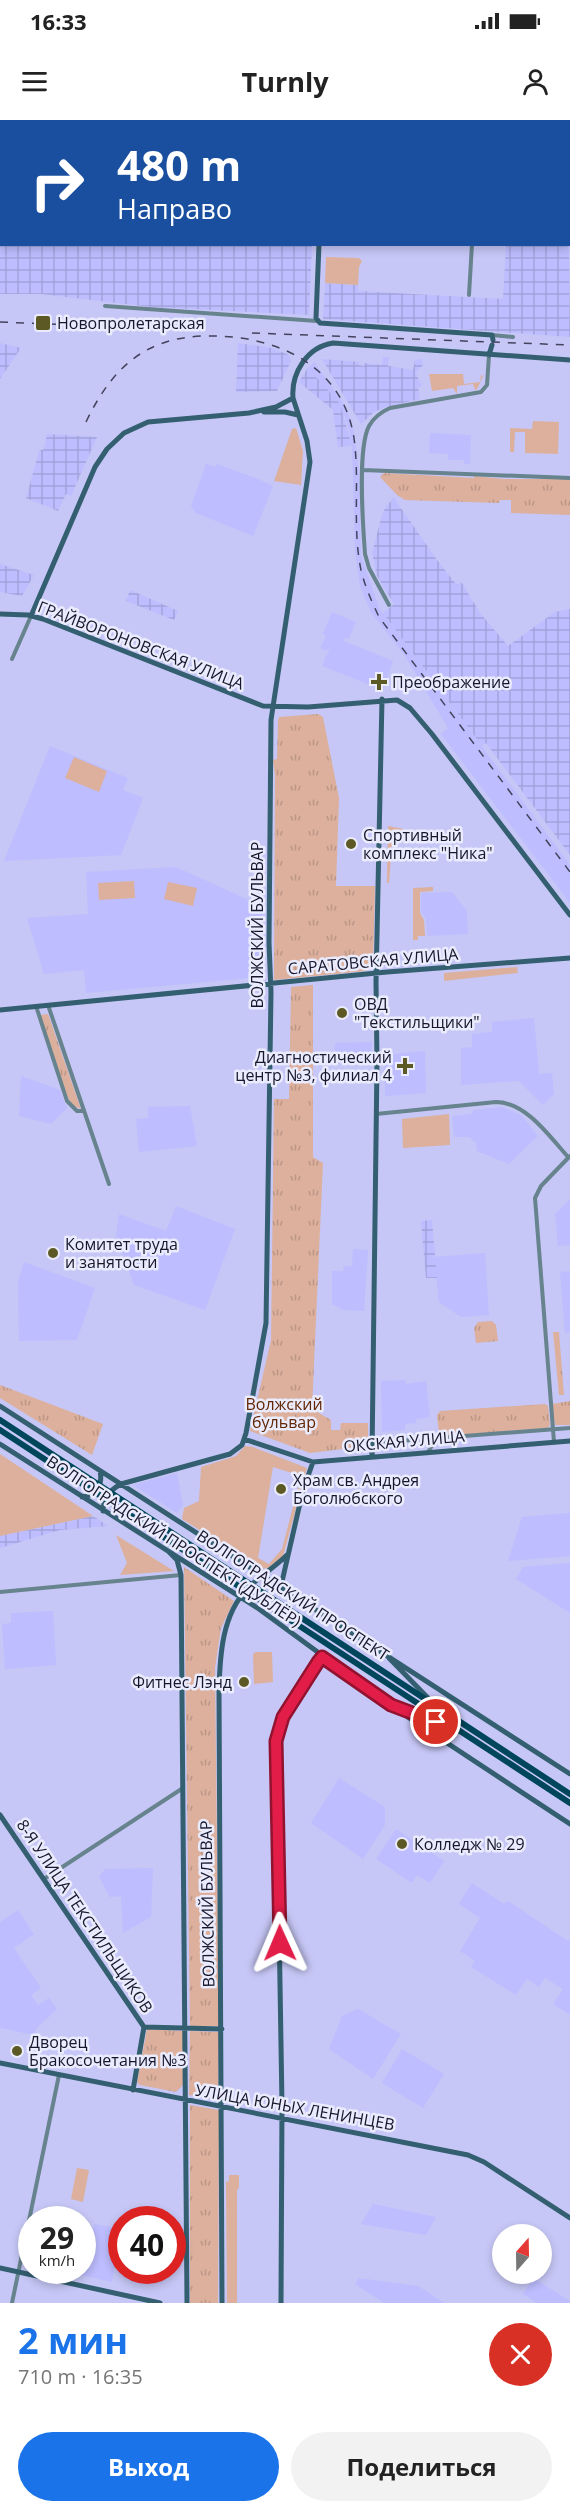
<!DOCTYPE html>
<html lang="ru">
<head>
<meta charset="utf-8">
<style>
	body { margin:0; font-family:"Open Sans",sans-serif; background:#f2f2f2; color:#222; height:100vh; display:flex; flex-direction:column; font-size:22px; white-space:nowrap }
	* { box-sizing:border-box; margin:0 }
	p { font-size:20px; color:#767676 }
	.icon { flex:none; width:33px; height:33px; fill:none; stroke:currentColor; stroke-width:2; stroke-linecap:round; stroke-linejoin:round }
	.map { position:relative; height:2183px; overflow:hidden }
	.details { display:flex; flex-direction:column; background:#fff; flex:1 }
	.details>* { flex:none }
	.banner { position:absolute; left:0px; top:0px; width:570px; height:126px; box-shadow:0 3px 9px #0003; background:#1a4fa0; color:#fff; overflow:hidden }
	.needle { width:39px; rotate:20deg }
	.buttons { position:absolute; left:492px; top:2104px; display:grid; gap:12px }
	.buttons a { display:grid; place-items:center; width:60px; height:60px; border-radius:50%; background:#fff; box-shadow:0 3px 9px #0003; font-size:30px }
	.speed { position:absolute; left:18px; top:2086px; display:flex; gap:12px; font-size:30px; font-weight:700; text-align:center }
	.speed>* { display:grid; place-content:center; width:78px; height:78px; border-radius:50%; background:#fff; box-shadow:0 3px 9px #0003; line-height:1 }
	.speed small { font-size:15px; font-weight:400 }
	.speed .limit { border:9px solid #d22; background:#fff; color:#111 }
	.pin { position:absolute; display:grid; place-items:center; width:51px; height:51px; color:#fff; margin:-26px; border:3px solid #fff; border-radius:50%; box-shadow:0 2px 6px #0007 }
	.me { position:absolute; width:66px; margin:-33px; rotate:359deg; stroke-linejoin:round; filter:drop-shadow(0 0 4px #0008) }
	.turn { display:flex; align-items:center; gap:21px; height:126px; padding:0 18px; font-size:27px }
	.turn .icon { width:78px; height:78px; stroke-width:2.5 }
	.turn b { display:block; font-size:42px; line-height:51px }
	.round { display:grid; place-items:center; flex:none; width:63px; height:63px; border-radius:32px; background:#f2f2f2 }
	.overview { display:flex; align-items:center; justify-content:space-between; height:102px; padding:0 18px }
	h1 { font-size:36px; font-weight:700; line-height:45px; color:#1a73e8 }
	.button { display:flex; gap:12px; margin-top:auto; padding:12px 18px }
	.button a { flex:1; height:69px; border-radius:36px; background:#1a73e8; color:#fff; font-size:24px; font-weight:700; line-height:69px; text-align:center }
	.button a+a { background:#f2f2f2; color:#222 }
	.status { display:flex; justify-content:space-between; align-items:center; height:42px; padding:0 30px; background:#fff; direction:ltr }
	.status svg { height:16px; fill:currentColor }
	header { display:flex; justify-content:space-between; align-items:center; height:78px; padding:0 18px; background:#fff; font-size:27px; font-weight:700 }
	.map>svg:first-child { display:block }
	.built { fill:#bdbdff }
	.industrial { fill:url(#industrial-grid) }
	.grass { fill:#dcb09d; fill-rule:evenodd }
	.park { fill:url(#park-tufts) }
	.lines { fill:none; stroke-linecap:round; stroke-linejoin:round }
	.street { stroke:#66838e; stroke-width:4 }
	.secondary { stroke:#335f70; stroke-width:5 }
	.primary { stroke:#00465a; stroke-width:6 }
	.rail { stroke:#43435e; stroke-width:1.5; stroke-dasharray:8 8; stroke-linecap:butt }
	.route-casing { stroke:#92132f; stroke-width:15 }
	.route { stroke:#e11d48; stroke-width:10 }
	.poi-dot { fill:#5d5925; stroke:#eaebfd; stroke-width:2 }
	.labels { text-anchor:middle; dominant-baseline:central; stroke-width:5; stroke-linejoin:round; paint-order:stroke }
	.poi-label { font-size:16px; fill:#17162b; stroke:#eaebfd; text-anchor:start }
	.street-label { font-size:16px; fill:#17162b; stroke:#eaebfd }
	.park-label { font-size:16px; fill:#622604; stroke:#eaebfd }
</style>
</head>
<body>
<div class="status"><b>16:33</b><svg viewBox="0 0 49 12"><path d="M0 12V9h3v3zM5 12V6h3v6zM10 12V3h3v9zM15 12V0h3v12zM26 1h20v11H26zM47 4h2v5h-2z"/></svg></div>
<header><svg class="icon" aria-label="menu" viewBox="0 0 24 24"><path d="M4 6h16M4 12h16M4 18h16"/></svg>Turnly<svg class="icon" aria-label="person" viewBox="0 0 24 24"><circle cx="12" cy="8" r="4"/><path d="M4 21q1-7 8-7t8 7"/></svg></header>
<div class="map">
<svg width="570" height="2183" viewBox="0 0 570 2183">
	<defs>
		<pattern id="industrial-grid" width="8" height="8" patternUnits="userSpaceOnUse" patternTransform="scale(1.5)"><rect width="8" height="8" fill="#bdbdff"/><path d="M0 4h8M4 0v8" fill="none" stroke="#a2a2db"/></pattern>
		<pattern id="park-tufts" width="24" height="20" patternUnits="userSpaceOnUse" patternTransform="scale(1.5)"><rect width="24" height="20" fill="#dcb09d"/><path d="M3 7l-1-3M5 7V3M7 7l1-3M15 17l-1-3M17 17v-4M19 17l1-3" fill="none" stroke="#bc9787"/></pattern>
	</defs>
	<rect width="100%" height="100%" fill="#c6c7f6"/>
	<path class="built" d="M314,242L345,285L354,311L359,352L361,435L379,488L570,745V783L441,614L448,608L405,536L371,492L360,466L355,431L352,326L349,310L345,297L307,249Z
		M430,313L471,315L470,344H464V340H448V334L429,333Z
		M206,344L216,347L217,344L258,359L273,366L253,416L196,393L191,386Z
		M332,492L356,502L349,519L345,518L344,521L393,541L383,570L322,546L330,527L326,531L320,528L326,516L323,514Z
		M50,626L128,658L123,670L143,678L121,735L4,741Z
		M176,747L262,786V857L86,873L84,850L44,854L27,798L88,794L86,752Z
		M452,772L467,791L468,814L427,816L426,799L421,792V773Z
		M534,898L539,954L552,953L554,974L543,985L519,961L461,965V928L472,927V914L492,912V902Z
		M372,922L371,941H335V923Z
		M425,931L426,973L385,976L384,935Z
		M21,956L60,970L67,988L51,1004L19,996Z
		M190,986L197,1026L139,1032L136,999L148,998V987Z
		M502,987L521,995L538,1016L509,1044L477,1031L476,1023L469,1017H454L452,996L471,994L474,990Z
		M570,1079V1125L558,1126L555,1094Z
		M176,1086L235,1109L205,1190L134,1165L116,1115L119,1094L166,1111Z
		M353,1129L368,1130L364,1191L343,1190L332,1184V1151H343L344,1146H352Z
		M485,1133L489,1195L461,1197L439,1182L434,1137Z
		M24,1142L95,1168L77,1220L19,1221L18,1162Z
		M570,1151V1212L565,1213L560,1152Z
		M405,1260L406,1264L426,1261L430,1297L416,1299V1303L405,1304V1310L382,1312L381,1261Z
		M177,1353L183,1385L177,1393L133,1365Z
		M570,1393V1436L508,1441L522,1397Z
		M570,1443V1493L516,1459L523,1447Z
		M53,1491L56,1545L5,1549L2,1504L11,1503V1493Z
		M339,1658L385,1687V1705L363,1739L311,1703Z
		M396,1709L444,1741L430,1763L417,1755L412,1763L376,1739Z
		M153,1748L151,1797L123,1813L121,1776L110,1777L99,1757L105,1749Z
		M472,1763L504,1784L508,1781L568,1821L570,1820V1895L553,1884L563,1869L545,1858L539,1867L527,1859L516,1875L471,1847L475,1841L460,1831L480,1798L459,1784Z
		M18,1790L34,1814L14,1828L41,1868L31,1875L38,1885L49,1878L57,1889L36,1909L34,1915L0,1908V1802Z
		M358,1889L401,1914L373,1959L329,1929L342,1896Z
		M402,1929L444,1954L423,1988L382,1963Z
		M373,2084L436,2097L426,2115L361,2104Z
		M95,2104L121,2109L112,2162L76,2154V2151H82L83,2122L86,2106L94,2108Z
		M358,2158L418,2166L444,2183H384L355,2164Z
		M533,2158L570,2181V2183H537L523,2174Z"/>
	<path class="industrial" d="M0,0L45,1L2,2V124L312,125L309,195L151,187L41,174H0Z
		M568,68L570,217L323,199L325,163L358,165V171L503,179L506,125L568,124Z
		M0,223L21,228L0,259Z
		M238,223L272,228L289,235L291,241L277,271L236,272Z
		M383,237H389L388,246L413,250L415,240L422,239L423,245L417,251L416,254L422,266L418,267L420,279L385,287L374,292L361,304L322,239L359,242V245L364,246V243L382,245Z
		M307,249L320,261L340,284L352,326L338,327L333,290L299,262Z
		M47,314L97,317L71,376L66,374L58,391L26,378L39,331L44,329Z
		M394,378L437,440L456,464L462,463L480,493L508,526L555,492L570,489V735L486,623L482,626L383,493L394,484L377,456L372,433L382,395L386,386Z
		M0,444L34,455L22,476L0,472Z
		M130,470L178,491L174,500L126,481Z
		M432,1100L437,1158H426L421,1101Z
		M93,1396L108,1406L60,1410L0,1428V1416Z"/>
	<path class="grass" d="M326,137L359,138L362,141L359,147L358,165L325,163Z
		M429,254H463L464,264L480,262L481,255L483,256L477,269L475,270L473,264L457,266V274L453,268L432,271Z
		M533,301L559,302L558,334L525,333V312H515L514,332H510V308L532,309Z
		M296,308L303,331L301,365L274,361L292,309Z
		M74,637L107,651L99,672L65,658Z
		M388,706L403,709L404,721L392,722L389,763H387Z
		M134,761L135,778L99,780L98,763Z
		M168,762L197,768L193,786L164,779Z
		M433,767V771L420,772V793L424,800L425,816H418V820H413V768Z
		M517,847L518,853L444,861V853Z
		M449,994L450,1025L403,1028L402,999Z
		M245,1326L253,1327L307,1348L283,1436L268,1448L262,1449L182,1399L184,1388L199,1381L201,1347L236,1336ZM273,1347L301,1356L282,1429L269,1444L258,1438Z
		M0,1334L93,1396L0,1416Z
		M116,1415L174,1451L120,1455L127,1443Z
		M272,1532L273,1562L254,1564L253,1534L256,1532Z
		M77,2048L89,2050L83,2082L71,2079Z
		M229,2055H239V2068L237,2070V2183H227L226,2062L229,2061Z"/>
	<path class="park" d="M384,353L474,358V356L504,359H570V395L511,393V380H500L499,383L405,380L397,375L380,357Z
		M318,594L323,597L339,678L336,766H375L373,844L366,851L274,860L275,655L273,640L277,639L278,601L279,597Z
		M313,865V1037L323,1043L312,1289L331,1300V1310H340L341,1303H368V1326L310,1333L250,1311L271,1220L274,979H289L291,867Z
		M48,894L81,989L72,985L64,970L40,895Z
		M492,1201L496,1205L498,1221L476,1223L474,1208L478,1202Z
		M553,1212H559L564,1275H559Z
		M0,1265L103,1304L92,1335L0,1278Z
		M570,1281V1305H555L552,1284Z
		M545,1284L548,1286L550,1305L548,1308L443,1316L439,1314L437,1295L440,1291Z
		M184,1447L234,1481L221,1508L215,1548L219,1906H190Z
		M147,1909L183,1911V1965L176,1972L140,1965L137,1962Z
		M190,1911L219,1912L218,1980L189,1975Z
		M190,1985L219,1990L218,2183H190Z"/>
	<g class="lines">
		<path class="street" d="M323,2V0
			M469,175L472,124
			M105,186L317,201
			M492,215L513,217
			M363,350L570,358
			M389,485L369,448L365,434C363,406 357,329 369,306C374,297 381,292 390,288L481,272L487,265L489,235
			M12,539L31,496
			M48,885L109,1064
			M36,886L67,981L77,991H83
			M376,994L496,982C526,982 550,1017 568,1037
			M554,1322L535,1078L541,1066L570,1036
			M372,1323L570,1308
			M428,1332L437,1318
			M0,1472L181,1455
			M44,1759L183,1668
			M12,2183L59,1955"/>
		<path class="secondary" d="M282,0L284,2
			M319,124L316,198L320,203L492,215L493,220
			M489,235L492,225
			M264,292H285L298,295
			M0,494L28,495L43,499L263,586L308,587L397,580L410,588L432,614L570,795
			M31,496L95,347L107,329L124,313L148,302L249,293L276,287L293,278C291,253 307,227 333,223L570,240
			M0,890L387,852L570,838
			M0,1286L570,1654
			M244,1319L313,1342L570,1321
			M0,1324L259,1489L394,1588L570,1704
			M372,1336L377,942L376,862L382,579
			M82,1377C97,1375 103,1365 100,1351
			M103,1391C103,1378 110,1370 121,1364L230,1334L242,1325L246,1313L266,1203L271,872L269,823L271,600L310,342L307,321L293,278
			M169,1432L177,1440L181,1455L187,2183
			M281,1466L303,1370L313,1342
			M258,1473L267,1464L274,1463
			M389,1538L429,1579
			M403,1590L448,1605
			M0,1695L144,1907
			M144,1907L222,1909
			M0,1943L468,2035L484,2042L570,2098
			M133,1970L144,1907
			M0,2148L160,2183
			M222,2183L219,1569C220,1535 222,1494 248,1468C260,1456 275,1447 287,1435
			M281,2183L282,1985L276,1621L283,1597L322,1537"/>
		<path class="primary" d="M0,1300L570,1674
			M0,1310L570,1683"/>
		<path class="rail" d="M0,202L189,210
			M252,213L570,225
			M86,302C111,250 143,218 203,216C272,214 342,242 354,318C360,362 352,407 361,450C365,467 372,482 379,497L570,752"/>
	</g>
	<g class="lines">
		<defs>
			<path id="route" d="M280,1823L276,1621L283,1597L318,1542L322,1537L391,1585L436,1602"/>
		</defs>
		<use href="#route" class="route-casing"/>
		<use href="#route" class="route"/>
	</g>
	<g class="poi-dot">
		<rect x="35" y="195" width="16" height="16" rx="3"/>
		<path d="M376 553h6v6h6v6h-6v6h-6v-6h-6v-6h6z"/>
		<circle cx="351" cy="724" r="6"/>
		<circle cx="342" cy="893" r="6"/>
		<path d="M402 937h6v6h6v6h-6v6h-6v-6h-6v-6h6z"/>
		<circle cx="53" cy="1133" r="6"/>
		<circle cx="281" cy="1369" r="6"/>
		<circle cx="244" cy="1562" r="6"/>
		<circle cx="402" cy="1724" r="6"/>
		<circle cx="17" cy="1931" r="6"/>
	</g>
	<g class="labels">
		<g class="poi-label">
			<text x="57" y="203">Новопролетарская</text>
			<text x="392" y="562">Преображение</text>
			<text x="363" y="715">Спортивный<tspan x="363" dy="18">комплекс "Ника"</tspan></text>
			<text x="354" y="884">ОВД<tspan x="354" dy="18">"Текстильщики"</tspan></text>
			<text x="392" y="937" text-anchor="end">Диагностический<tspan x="392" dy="18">центр №3, филиал 4</tspan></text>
			<text x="65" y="1124">Комитет труда<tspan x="65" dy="18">и занятости</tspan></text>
			<text x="293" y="1360">Храм св. Андрея<tspan x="293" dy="18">Боголюбского</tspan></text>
			<text x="232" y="1562" text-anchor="end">Фитнес Лэнд</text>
			<text x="414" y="1724">Колледж № 29</text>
			<text x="29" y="1922">Дворец<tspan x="29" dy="18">Бракосочетания №3</tspan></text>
		</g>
		<g class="street-label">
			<text transform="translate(141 525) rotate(21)">ГРАЙВОРОНОВСКАЯ УЛИЦА</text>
			<text transform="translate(257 805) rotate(-90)">ВОЛЖСКИЙ БУЛЬВАР</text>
			<text transform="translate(373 841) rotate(-5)">САРАТОВСКАЯ УЛИЦА</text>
			<text transform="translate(404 1321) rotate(-5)">ОКСКАЯ УЛИЦА</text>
			<text transform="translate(174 1421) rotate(33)">ВОЛГОГРАДСКИЙ ПРОСПЕКТ (ДУБЛЁР)</text>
			<text transform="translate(293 1475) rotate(33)">ВОЛГОГРАДСКИЙ ПРОСПЕКТ</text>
			<text transform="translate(207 1784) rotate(-91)">ВОЛЖСКИЙ БУЛЬВАР</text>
			<text transform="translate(85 1796) rotate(56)">8-Я УЛИЦА ТЕКСТИЛЬЩИКОВ</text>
			<text transform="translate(295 1987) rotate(10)">УЛИЦА ЮНЫХ ЛЕНИНЦЕВ</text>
		</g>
		<g class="park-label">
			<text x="284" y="1284">Волжский<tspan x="284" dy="18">бульвар</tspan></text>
		</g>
	</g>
</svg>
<div class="buttons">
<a><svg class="needle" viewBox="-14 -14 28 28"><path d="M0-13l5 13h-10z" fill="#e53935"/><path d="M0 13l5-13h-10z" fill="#767676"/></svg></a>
</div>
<div class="speed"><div>29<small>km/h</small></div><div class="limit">40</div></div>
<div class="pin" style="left:436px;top:1602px;background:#d93025"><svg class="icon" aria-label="arrive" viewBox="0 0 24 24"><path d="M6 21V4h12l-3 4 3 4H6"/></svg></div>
<svg class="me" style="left:280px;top:1823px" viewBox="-20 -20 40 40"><path d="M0-17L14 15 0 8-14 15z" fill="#e11d48" stroke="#fff" stroke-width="4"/></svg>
<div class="banner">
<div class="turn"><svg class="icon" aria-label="right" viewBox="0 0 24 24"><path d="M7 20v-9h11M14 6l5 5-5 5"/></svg><div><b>480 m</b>Направо</div></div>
</div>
</div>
<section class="details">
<div class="overview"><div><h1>2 мин</h1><p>710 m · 16:35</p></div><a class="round" style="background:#d93025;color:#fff"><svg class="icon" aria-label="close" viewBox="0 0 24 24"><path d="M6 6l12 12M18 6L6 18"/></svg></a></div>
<div class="button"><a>Выход</a><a>Поделиться</a></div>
</section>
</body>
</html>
